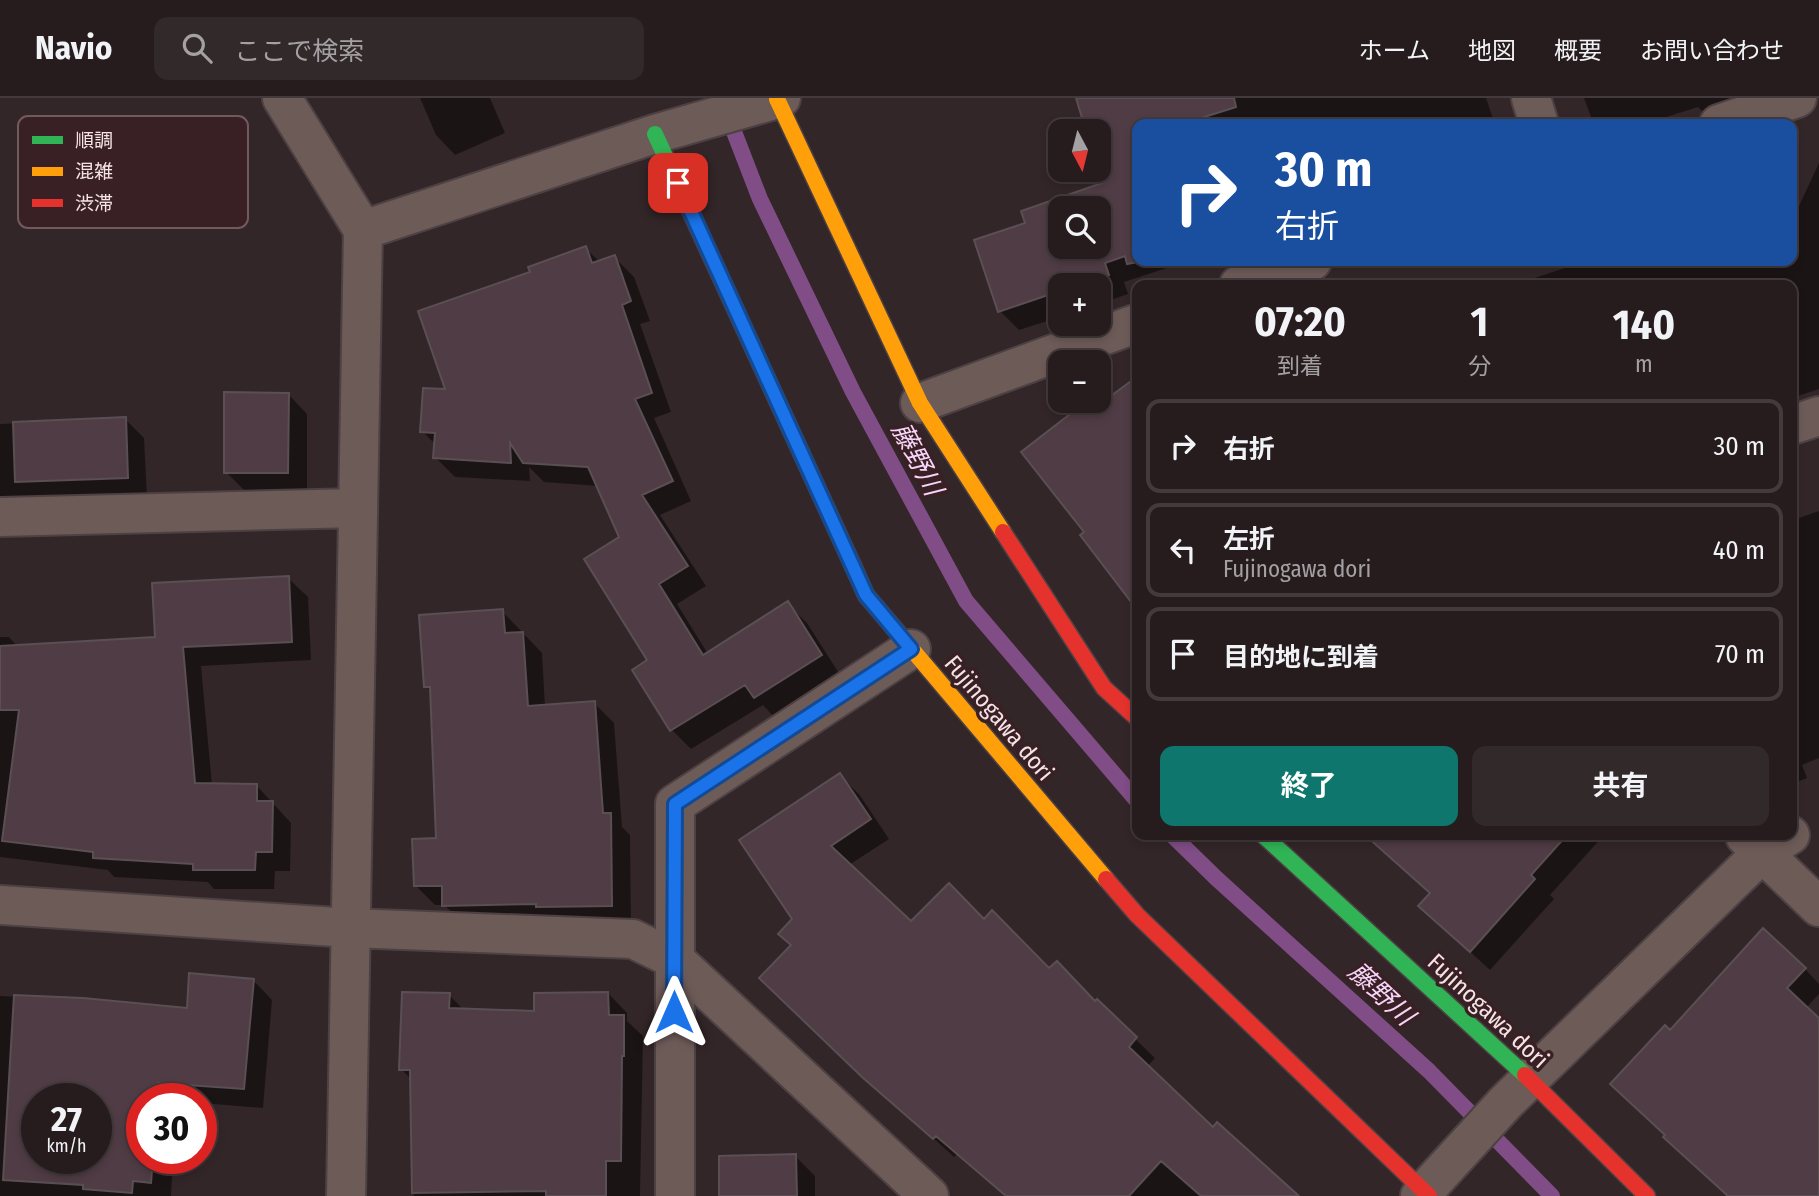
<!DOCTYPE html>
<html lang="ja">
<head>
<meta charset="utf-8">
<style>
	body { margin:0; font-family:"Fira Sans Condensed","Noto Sans JP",sans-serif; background:#32292b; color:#f1f3f6; height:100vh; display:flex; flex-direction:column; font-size:26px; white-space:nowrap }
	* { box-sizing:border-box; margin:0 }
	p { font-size:23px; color:#a4a1a4 }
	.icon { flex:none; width:38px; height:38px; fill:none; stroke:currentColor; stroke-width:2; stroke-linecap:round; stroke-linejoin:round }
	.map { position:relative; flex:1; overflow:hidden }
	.drawer { position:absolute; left:1132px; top:182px; width:665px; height:560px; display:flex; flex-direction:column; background:#261c1e; border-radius:14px; box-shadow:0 4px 10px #0003,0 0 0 2px #423a3c }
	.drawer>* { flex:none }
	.banner { position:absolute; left:1132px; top:21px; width:665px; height:147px; border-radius:14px; box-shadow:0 4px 10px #0003,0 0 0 2px #423a3c; background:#1a4fa0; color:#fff; overflow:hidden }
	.needle { width:46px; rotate:173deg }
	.fabs { position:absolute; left:1048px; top:21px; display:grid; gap:14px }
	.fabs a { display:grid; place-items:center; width:63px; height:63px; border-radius:14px; background:#261c1e; box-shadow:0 4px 10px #0003,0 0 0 2px #423a3c; font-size:35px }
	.speed { position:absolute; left:21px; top:985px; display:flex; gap:14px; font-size:35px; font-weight:700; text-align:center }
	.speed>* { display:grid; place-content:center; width:91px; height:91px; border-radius:50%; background:#261c1e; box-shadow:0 4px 10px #0003,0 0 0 2px #423a3c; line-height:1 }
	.speed small { font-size:18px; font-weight:400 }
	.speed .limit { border:10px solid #d22; background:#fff; color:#111 }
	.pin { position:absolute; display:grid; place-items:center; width:60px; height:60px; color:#fff; margin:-30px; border-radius:14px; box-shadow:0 4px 10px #0006 }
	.me { position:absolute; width:77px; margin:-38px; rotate:0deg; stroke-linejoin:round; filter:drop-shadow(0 0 5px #0008) }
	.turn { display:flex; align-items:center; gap:24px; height:147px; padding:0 28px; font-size:32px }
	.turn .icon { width:91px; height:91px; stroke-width:2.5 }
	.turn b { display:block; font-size:49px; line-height:60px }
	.eta { display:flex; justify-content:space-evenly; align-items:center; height:119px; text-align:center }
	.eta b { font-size:42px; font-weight:700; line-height:49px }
	.action { display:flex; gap:14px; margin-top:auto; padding:14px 28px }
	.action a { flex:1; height:80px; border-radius:14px; background:#0f766e; color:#fff; font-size:28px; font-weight:700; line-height:80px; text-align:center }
	.action a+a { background:#32292b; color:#f1f3f6 }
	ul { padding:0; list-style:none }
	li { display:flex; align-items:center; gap:21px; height:94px; margin:0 14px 10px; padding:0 14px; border:4px solid #423a3c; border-radius:14px }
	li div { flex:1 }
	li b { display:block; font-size:26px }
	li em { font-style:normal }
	header { display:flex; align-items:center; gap:42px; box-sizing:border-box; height:98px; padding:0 35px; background:#261c1e; border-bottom:2px solid #423a3c }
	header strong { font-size:33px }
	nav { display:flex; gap:38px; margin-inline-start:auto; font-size:24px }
	.search { width:490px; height:63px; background:#32292b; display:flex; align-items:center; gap:18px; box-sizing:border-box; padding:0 24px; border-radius:14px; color:#a4a1a4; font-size:26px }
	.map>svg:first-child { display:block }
	.shadow { fill:#0007; fill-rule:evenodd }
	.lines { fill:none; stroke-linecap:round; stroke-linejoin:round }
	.stream { stroke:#804d86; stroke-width:16 }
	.building { fill:#503c45; stroke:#5a4f53; stroke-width:2; fill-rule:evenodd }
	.street-casing { stroke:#4d4143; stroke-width:42 }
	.fast-casing { stroke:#4d4143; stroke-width:19 }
	.slow-casing { stroke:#4d4143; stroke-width:19 }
	.jam-casing { stroke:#4d4143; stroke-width:19 }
	.street { stroke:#6d5b58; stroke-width:38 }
	.fast { stroke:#30b455; stroke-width:16 }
	.slow { stroke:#ff9f0a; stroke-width:16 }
	.jam { stroke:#e5322d; stroke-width:16 }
	.route-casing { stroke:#114b97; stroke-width:18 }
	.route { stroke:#1a73e8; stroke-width:12 }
	.labels { text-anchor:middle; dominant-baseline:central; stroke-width:7; stroke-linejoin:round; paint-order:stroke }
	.street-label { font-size:24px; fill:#f5e3e5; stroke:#392024 }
	.water-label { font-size:26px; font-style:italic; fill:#f5d5f8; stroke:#392024 }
	.key { fill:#392024; stroke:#715a5e; stroke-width:2 }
	.key-label { font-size:19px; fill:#f5e3e5 }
</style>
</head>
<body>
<header>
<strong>Navio</strong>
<div class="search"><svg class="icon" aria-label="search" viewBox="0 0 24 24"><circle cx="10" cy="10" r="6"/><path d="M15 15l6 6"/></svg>ここで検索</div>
<nav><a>ホーム</a><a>地図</a><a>概要</a><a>お問い合わせ</a></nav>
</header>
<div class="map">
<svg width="1819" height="1098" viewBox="0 0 1819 1098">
	<rect width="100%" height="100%" fill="#332628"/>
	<path class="shadow" d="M420,0H490L505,35L455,57L436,37Z
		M1078,0H1486L1495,26H1138V163H1188L1124,184L1128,196L1099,206V187H1060V219L1019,232L1000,213L1028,126L1105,86L1099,33H1088ZM1060,110H1099V149H1060Z
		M1584,0H1760L1709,20L1698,9L1644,26H1598L1591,19Z
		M1819,65V291L1792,300V187H1513L1586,163L1593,167L1604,163H1792V123Z
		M585,150L600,164L614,159L634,179L650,223L640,226L671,314L654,320L691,403L660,417L706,488L677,506L708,556L787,506L807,525L840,577L774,619L763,607L691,651L672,632L650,563L622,439L598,388L544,384L529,369L530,383L455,379L435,359L436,347L422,333L448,293L532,175Z
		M288,296L307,316V394H246L226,374Z
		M125,321L144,340L147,398L0,405V326Z
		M1819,413V660L1802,667L1807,680L1792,686V418L1796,421Z
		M288,480L308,499L311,562L201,568L212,687L257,688L291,725L290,773H275L274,791H214L208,784L114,779L108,772L0,759V539H9L18,549L157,541Z
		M502,513L542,555L545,609L594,605L614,625L622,729L630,737L631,827L464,826L444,807H435L415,787L437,742L432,595L426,588Z
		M839,677L859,696L889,741L849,767L911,825L984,823L1049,872L1096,905L1097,904L1155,960L1147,969L1213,1032L1295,1098H1005L957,1056L954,1059L780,900L792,848L794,822Z
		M1366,737H1604L1550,797L1554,801L1490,872L1420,808L1431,796Z
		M1805,871L1819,886V896L1806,910L1819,922V1098H1749L1670,935Z
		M253,882L272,902L263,1010L201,1005V1001H142V1060H173L171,1098H0V898L83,902L188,912ZM37,1001H96V1060H37Z
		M608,895L627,915V923L643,938L640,1098H414L412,982L401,971L449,897L464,912L536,914Z
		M795,1058L815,1078V1098H721Z"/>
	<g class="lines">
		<path class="stream" d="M726,13L760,101L853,294L966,503L1138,704
			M1172,737L1216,780L1429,973L1552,1098"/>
	</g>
	<path class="building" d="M1076,0H1234L1236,9L1182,26H1138V164L1127,166L1125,158L1105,165L1109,177L1078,187H1060V193L998,214L974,142L1025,125L1021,113L1102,85L1098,72L1099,33H1086ZM1060,110H1099V149H1060Z
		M586,148L592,165L615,157L631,203L622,207L652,295L635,301L673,383L642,397L688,468L659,486L703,557L788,503L822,557L754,600L745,587L670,633L632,572L647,562L584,461L619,439L588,369L523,365L510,345L511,365L433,360L435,335L420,334L423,290L445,291L418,213L530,174L528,169Z
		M1138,278V513L1080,437L1084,434L1021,354L1087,303H1104Z
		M224,294L289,295L288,375H224Z
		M126,319L128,380L15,384L13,324Z
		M289,478L292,544L183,549L195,685L257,686V703H273L272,754H256L255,772H193V766L93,760V754L2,743L19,612H0V548L155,539L152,485Z
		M503,511L505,535L523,534L528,608L595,603L603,715H611L612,808L536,809V806L442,808V788H414L412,741L436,740L430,589H424L419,517Z
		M840,675L871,721L831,748L911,823L949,785L984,821L992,812L1049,870L1057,863L1095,903L1097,901L1137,939L1129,949L1213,1029L1217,1024L1299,1098H1201L1161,1063L1129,1098H1006L936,1038L933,1041L862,979L759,880L791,847L778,836L792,821L739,742Z
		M1365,737H1567L1531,777L1535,781L1470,854L1418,808L1430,795Z
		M1763,830L1806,870L1787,890L1819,920V1098H1728L1663,1039L1665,1037L1610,986L1665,927L1670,932Z
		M189,875L254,881L244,991L158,985L157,1001H142V1060H153L151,1085L133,1083L132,1095L83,1091V1087L3,1082L14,897L83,900L187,910ZM37,1001H96V1060H37Z
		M402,894L450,895L449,910L534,913V895L608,894L609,917H624V958H622L621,1063H606V1098H546V1093L412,1095L410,972H399Z
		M796,1056L797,1098H719V1058Z"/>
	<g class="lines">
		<defs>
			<path id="street" d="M282,0L363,132L346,1098
				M1531,0L1539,26
				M1719,26L1797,0
				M363,132L655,36L781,0
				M1239,187L1312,163
				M920,305L1138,225
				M1792,327L1819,318
				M0,419L358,410
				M1745,738L1819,809
				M0,807L351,830L633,841L674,861L929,1098
				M675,1098V706L911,551
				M1420,1098L1506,1004L1763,754L1790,737"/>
			<path id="fast" d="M655,36L853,468
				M1263,737L1525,977"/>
			<path id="slow" d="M777,1L920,305L1003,434
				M853,468L866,497L1106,781"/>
			<path id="jam" d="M1003,434L1104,590L1138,621
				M1106,781L1137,817L1429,1098
				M1525,977L1647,1098"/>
		</defs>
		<use href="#street" class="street-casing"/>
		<use href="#fast" class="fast-casing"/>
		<use href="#slow" class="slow-casing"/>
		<use href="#jam" class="jam-casing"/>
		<use href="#street" class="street"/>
		<use href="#fast" class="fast"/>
		<use href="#slow" class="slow"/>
		<use href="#jam" class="jam"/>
	</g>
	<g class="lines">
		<defs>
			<path id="route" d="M674,914L675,706L911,551L866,497L678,85"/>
		</defs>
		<use href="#route" class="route-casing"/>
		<use href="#route" class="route"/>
	</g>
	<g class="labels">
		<g class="street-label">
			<text transform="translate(999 620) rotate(50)">Fujinogawa dori</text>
			<text transform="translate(1488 913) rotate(43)">Fujinogawa dori</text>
		</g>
		<g class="water-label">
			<text transform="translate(917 361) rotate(62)">藤野川</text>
			<text transform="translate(1381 896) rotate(43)">藤野川</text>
		</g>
	</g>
	<rect x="18" y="18" width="230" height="112" rx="10" class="key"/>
	<rect x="32" y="38" width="31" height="8" fill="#30b455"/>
	<rect x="32" y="69" width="31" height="9" fill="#ff9f0a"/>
	<rect x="32" y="101" width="31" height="8" fill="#e5322d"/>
	<g class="key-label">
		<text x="75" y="49">順調</text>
		<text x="75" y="80">混雑</text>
		<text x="75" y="112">渋滞</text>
	</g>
</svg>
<div class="fabs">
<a><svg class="needle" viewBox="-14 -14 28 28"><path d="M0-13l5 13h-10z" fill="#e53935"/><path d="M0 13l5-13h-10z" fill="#a4a1a4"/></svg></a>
<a><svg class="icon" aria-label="search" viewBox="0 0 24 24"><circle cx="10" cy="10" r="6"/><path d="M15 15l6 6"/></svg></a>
<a>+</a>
<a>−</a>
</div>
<div class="speed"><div>27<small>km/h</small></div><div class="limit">30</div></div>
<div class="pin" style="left:678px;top:85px;background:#d93025"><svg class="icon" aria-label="arrive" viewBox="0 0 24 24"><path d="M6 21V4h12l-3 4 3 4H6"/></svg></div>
<svg class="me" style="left:674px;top:914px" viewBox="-20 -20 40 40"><path d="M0-17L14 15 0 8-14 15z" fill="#1a73e8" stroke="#fff" stroke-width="4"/></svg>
<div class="banner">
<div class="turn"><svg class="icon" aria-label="right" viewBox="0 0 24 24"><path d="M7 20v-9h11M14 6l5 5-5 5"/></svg><div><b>30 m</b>右折</div></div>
</div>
<section class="drawer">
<div class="eta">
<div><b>07:20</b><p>到着</p></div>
<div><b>1</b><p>分</p></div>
<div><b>140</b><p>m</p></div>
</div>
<ul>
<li><svg class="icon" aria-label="right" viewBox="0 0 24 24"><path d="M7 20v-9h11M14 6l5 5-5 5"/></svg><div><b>右折</b></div><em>30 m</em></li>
<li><svg class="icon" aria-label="left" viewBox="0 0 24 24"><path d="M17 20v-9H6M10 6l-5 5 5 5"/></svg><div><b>左折</b><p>Fujinogawa dori</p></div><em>40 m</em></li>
<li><svg class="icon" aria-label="arrive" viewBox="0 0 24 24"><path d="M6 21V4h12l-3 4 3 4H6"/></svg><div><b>目的地に到着</b></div><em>70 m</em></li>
</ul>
<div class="action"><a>終了</a><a>共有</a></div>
</section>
</div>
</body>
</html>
